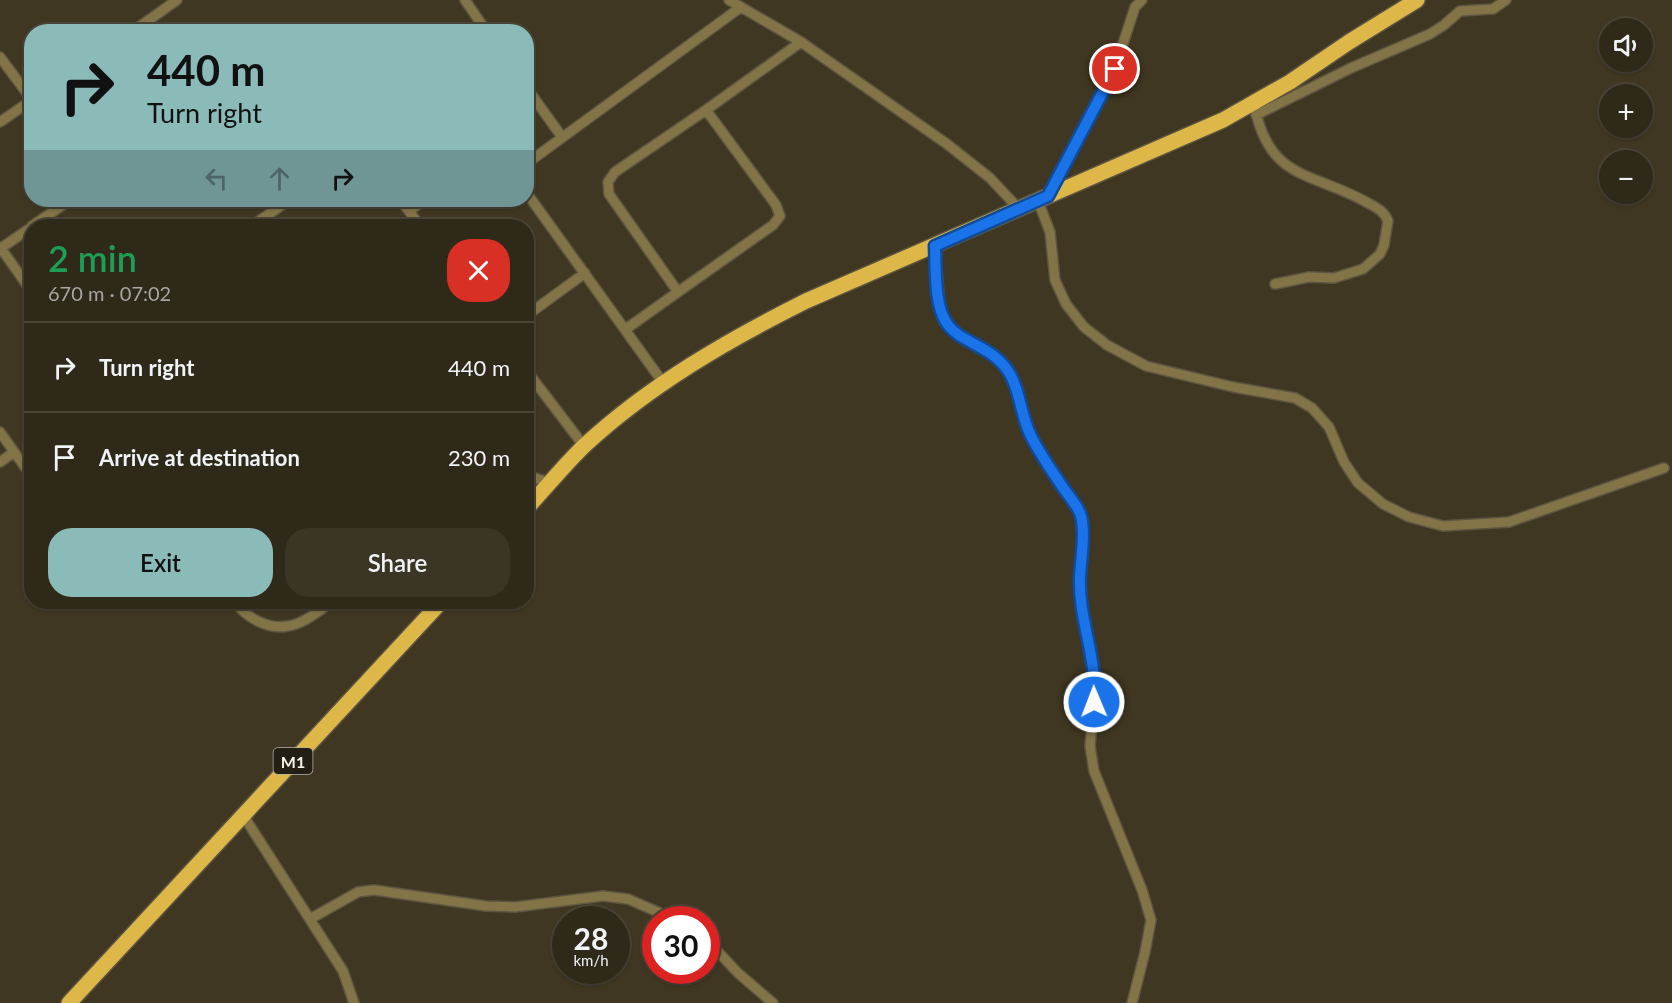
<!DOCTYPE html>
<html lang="en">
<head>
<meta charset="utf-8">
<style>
	body { margin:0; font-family:Lato,sans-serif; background:#3b3526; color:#f1f3f6; height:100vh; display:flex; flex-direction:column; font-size:22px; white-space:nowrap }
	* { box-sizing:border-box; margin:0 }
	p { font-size:20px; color:#a7a6a2 }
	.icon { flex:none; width:33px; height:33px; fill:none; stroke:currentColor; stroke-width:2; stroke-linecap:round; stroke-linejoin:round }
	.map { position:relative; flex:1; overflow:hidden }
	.panel { position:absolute; left:24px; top:219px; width:510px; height:390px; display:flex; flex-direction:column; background:#2f2919; border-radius:24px; box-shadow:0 2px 4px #0004,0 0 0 2px #4a4538 }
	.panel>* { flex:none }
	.banner { position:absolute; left:24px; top:24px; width:510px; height:183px; border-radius:24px; box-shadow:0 2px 4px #0004,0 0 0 2px #4a4538; background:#8bbbb9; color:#111; overflow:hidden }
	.fabs { position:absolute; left:1599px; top:18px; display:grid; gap:12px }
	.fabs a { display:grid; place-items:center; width:54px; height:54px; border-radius:50%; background:#2f2919; box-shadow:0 2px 4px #0004,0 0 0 2px #4a4538; font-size:30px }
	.speed { position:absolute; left:552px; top:906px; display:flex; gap:12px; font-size:30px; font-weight:700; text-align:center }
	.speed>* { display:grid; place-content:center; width:78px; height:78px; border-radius:50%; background:#2f2919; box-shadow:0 2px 4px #0004,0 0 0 2px #4a4538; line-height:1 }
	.speed small { font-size:15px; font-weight:400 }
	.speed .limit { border:9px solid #d22; background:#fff; color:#111 }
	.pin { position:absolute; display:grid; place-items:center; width:51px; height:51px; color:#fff; margin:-26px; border:3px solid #fff; border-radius:50%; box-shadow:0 2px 6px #0007 }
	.me { position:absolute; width:66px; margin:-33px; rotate:359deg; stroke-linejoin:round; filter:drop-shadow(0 0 4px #0008) }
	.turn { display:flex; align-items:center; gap:21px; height:126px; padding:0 24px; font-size:27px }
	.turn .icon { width:78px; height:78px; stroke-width:2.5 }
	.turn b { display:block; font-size:42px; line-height:51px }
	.lanes { display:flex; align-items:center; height:57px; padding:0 24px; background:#0003; justify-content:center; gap:30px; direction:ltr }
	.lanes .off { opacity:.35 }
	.round { display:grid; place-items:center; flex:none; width:63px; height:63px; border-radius:24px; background:#3b3526 }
	.overview { display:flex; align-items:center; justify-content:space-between; height:102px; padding:0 24px }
	h1 { font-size:36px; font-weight:600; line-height:45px; color:#1e9e55 }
	.primary-button { display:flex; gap:12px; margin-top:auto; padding:12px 24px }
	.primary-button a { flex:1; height:69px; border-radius:24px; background:#8bbbb9; color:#111; font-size:24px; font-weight:600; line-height:69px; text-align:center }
	.primary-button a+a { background:#3b3526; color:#f1f3f6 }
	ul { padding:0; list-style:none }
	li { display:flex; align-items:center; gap:18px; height:90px; padding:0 24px; border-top:2px solid #4a4538 }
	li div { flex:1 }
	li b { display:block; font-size:22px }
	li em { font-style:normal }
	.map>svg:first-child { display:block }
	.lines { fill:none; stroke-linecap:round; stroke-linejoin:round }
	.minor-casing { stroke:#5d5541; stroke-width:12 }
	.trunk-casing { stroke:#5d5541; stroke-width:18 }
	.minor { stroke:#837447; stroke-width:9 }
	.trunk { stroke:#ddb849; stroke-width:15 }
	.route-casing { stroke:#114b97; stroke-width:15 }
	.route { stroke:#1a73e8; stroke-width:10 }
	.labels { text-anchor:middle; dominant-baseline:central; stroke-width:6; stroke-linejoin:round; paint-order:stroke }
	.shield { fill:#231f15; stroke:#b8b3a7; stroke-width:1.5 }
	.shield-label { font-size:16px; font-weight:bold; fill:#f8f3e6 }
</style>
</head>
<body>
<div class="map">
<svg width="1672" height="1003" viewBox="0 0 1672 1003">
	<rect width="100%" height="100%" fill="#3f3721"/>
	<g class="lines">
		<defs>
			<path id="minor" d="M465,0L487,32
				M729,0L801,42L947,144L990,178L1019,209
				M132,32L177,0
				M0,57L32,100L0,122
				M526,87L562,137
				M1254,104C1269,182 1312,171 1368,203C1377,208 1384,211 1388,221L1384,245L1380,254L1363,269L1334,278L1309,277L1275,284
				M706,110L776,205L780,216L773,225L678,292L609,194L608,182L615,172Z
				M706,110L801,42
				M1256,115L1351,68L1430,34L1444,25L1460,11L1493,9L1506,0
				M526,164L741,7
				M526,192L664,384
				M1049,194L1115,68L1135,7L1142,0
				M400,200L409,211
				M1038,201L1050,232L1055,280L1066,304L1084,327L1107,345L1146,366L1233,387L1295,398L1312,408L1329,427L1344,462L1358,483L1383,504L1409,517L1443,526L1509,522L1664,468
				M32,226L70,200
				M252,226L289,200
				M420,226L409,211L424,200
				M935,246L940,308L946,323L959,334L987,350L999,359L1011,375L1030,434L1080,514L1083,546L1080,578L1081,604L1095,688L1090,746L1094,771L1142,890L1151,920L1145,952L1132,1003
				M0,247L32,292
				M1,248L32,227
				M526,316L585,273
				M626,329L678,292
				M526,370L584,446
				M0,432L32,477
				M0,462L14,452
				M526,479L535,478L551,483
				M235,602C246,617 267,630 288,626C304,624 319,610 332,602
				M243,815L343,971L354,1003
				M310,919L358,892L374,890L486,906L515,907L603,896L628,899L676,920
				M706,939L738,973L773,1003"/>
			<path id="trunk" d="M526,509C546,488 564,465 585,445C650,385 728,340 806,301L1223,120L1290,82L1349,42L1417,0
				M69,1003L441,602"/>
		</defs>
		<use href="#minor" class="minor-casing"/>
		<use href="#trunk" class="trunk-casing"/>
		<use href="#minor" class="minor"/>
		<use href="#trunk" class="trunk"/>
	</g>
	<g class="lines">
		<defs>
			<path id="route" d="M1094,702C1098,659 1078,619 1080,576C1081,559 1086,529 1080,513C1076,504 1068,495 1062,486C1051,470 1040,454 1031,436C1021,417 1021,395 1011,376C995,345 959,344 946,322C934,304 936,267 935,246L1048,196L1115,69"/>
		</defs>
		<use href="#route" class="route-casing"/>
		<use href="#route" class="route"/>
	</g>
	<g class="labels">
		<rect class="shield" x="273.5" y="748" width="39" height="26" rx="4.5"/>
		<g class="shield-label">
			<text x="293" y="761">M1</text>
		</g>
	</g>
</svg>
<div class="fabs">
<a><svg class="icon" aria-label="sound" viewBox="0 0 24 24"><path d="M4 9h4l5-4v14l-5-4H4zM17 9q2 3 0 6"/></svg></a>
<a>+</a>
<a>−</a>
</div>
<div class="speed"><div>28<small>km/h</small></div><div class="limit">30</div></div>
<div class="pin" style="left:1115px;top:69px;background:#d93025"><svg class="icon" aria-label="arrive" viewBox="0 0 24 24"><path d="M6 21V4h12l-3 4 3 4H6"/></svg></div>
<svg class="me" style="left:1094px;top:702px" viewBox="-20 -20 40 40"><circle r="17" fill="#1a73e8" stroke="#fff" stroke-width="3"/><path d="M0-11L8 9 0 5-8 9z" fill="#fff"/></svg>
<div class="banner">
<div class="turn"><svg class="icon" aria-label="right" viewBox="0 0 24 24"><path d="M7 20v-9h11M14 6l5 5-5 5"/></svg><div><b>440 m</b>Turn right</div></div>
<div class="lanes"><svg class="icon off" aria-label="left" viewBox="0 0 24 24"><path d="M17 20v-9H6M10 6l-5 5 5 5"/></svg><svg class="icon off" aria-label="ahead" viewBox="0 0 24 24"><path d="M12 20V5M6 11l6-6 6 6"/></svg><svg class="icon" aria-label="right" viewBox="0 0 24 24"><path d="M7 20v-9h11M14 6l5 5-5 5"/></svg></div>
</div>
<section class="panel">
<div class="overview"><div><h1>2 min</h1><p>670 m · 07:02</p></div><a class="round" style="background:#d93025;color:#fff"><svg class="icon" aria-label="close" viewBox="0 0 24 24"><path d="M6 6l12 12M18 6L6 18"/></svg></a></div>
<ul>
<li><svg class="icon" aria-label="right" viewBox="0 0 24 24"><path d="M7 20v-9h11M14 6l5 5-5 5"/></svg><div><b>Turn right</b></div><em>440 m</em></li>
<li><svg class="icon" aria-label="arrive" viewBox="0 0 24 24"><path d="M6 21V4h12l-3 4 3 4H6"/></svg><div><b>Arrive at destination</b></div><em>230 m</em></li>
</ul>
<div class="primary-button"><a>Exit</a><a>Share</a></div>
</section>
</div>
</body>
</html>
